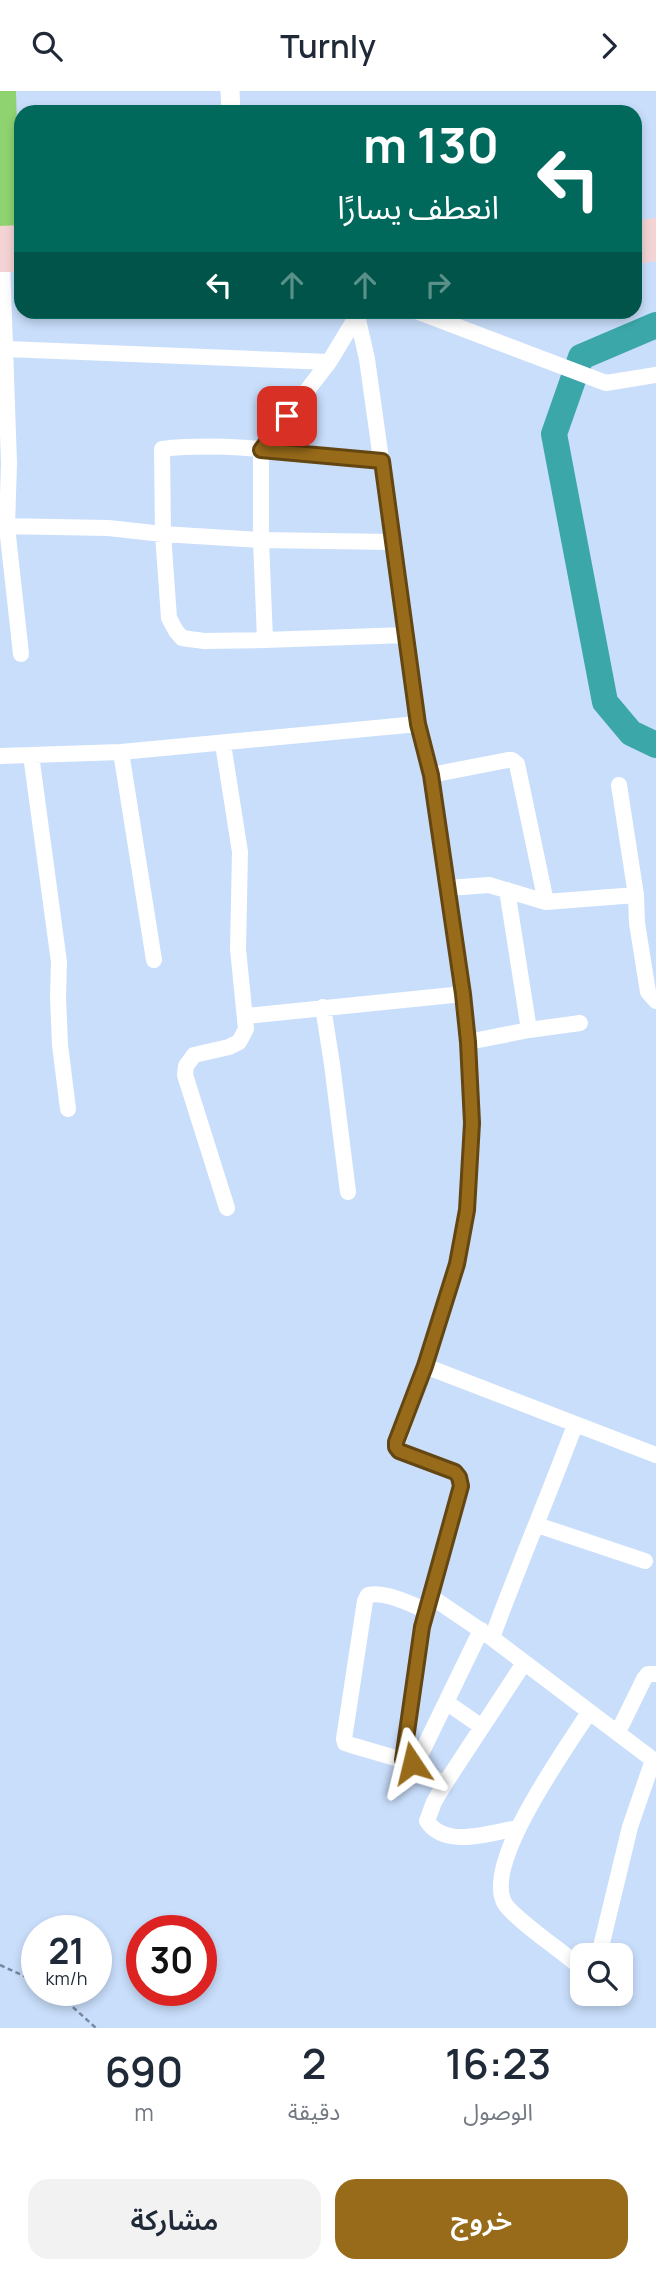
<!DOCTYPE html>
<html lang="ar">
<head>
<meta charset="utf-8">
<style>
	body { margin:0; font-family:Manrope,"Noto Sans Arabic",sans-serif; background:#f2f2f3; color:#1f2937; direction:rtl; height:100vh; display:flex; flex-direction:column; font-size:26px; white-space:nowrap }
	* { box-sizing:border-box; margin:0 }
	p { font-size:23px; color:#747a83 }
	.icon { flex:none; width:38px; height:38px; fill:none; stroke:currentColor; stroke-width:2; stroke-linecap:round; stroke-linejoin:round }
	.map { position:relative; height:1937px; overflow:hidden; direction:ltr }
	.panel { display:flex; flex-direction:column; background:#fff; flex:1 }
	.panel>* { flex:none }
	.top-card { position:absolute; left:14px; top:14px; width:628px; height:214px; border-radius:21px; box-shadow:0 4px 10px #0003; direction:rtl; background:#00695c; color:#fff; overflow:hidden }
	.controls { position:absolute; left:570px; top:1852px; display:grid; gap:14px }
	.controls a { display:grid; place-items:center; width:63px; height:63px; border-radius:14px; background:#fff; box-shadow:0 4px 10px #0003; font-size:35px }
	.speed { position:absolute; left:21px; top:1824px; display:flex; gap:14px; font-size:35px; font-weight:700; text-align:center }
	.speed>* { display:grid; place-content:center; width:91px; height:91px; border-radius:50%; background:#fff; box-shadow:0 4px 10px #0003; line-height:1 }
	.speed small { font-size:18px; font-weight:400 }
	.speed .limit { border:10px solid #d22; background:#fff; color:#111 }
	.pin { position:absolute; display:grid; place-items:center; width:60px; height:60px; color:#fff; margin:-30px; border-radius:14px; box-shadow:0 4px 10px #0006 }
	.me { position:absolute; width:77px; margin:-38px; rotate:350deg; stroke-linejoin:round; filter:drop-shadow(0 0 5px #0008) }
	.turn { display:flex; align-items:center; gap:24px; height:147px; padding:0 28px; font-size:32px }
	.turn .icon { width:91px; height:91px; stroke-width:2.5 }
	.turn b { display:block; font-size:49px; line-height:60px }
	.lanes { display:flex; align-items:center; height:66px; padding:0 28px; background:#0003; justify-content:center; gap:35px; direction:ltr }
	.lanes .off { opacity:.35 }
	.eta { display:flex; justify-content:space-evenly; align-items:center; height:119px; text-align:center }
	.eta b { font-size:42px; font-weight:600; line-height:49px }
	.primary-button { display:flex; gap:14px; margin-top:auto; padding:14px 28px }
	.primary-button a { flex:1; height:80px; border-radius:21px; background:#986b1a; color:#fff; font-size:28px; font-weight:600; line-height:80px; text-align:center }
	.primary-button a+a { background:#f2f2f3; color:#1f2937 }
	header { display:flex; justify-content:space-between; align-items:center; height:91px; padding:0 28px; background:#fff; font-size:32px; font-weight:600 }
	.map>svg:first-child { display:block }
	.green { fill:#8fd371 }
	.lines { fill:none; stroke-linecap:round; stroke-linejoin:round }
	.river { stroke:#3ca7a9; stroke-width:26 }
	.path { stroke:#78879d; stroke-width:2.5; stroke-dasharray:5 3.5; stroke-linecap:butt }
	.minor { stroke:#fff; stroke-width:16 }
	.tertiary { stroke:#fff; stroke-width:19 }
	.trunk { stroke:#f4d3d4; stroke-width:24 }
	.route-casing { stroke:#634611; stroke-width:18 }
	.route { stroke:#986b1a; stroke-width:12 }
</style>
</head>
<body>
<header><svg class="icon" aria-label="forward" viewBox="0 0 24 24"><path d="M9 5l7 7-7 7"/></svg>Turnly<svg class="icon" aria-label="search" viewBox="0 0 24 24"><circle cx="10" cy="10" r="6"/><path d="M15 15l6 6"/></svg></header>
<div class="map">
<svg width="656" height="1937" viewBox="0 0 656 1937">
	<rect width="100%" height="100%" fill="#c9defb"/>
	<path class="green" d="M0,0H16L20,140L0,141Z"/>
	<g class="lines">
		<path class="river" d="M656,234L581,266L554,343L605,611L631,642L656,654"/>
		<path class="path" d="M0,1874L37,1891
			M54,1899L96,1937"/>
		<path class="minor" d="M2,169L9,372L7,436L21,563
			M356,220L367,268L418,633L431,684L463,903L468,951L472,1032L467,1119L457,1173L425,1275L656,1364
			M416,220L606,292L656,284
			M357,225L329,271L261,359V449L265,549L204,550L182,547L176,540L169,527L163,443L162,358C233,350 311,364 382,370
			M7,258L329,271
			M0,435L108,437L163,443L261,449L394,451
			M265,549L406,544
			M223,653L240,761L238,858L246,938L239,951L229,956L194,964L186,975L185,984L227,1117
			M0,665L31,664
			M431,684L508,669H512L517,673L546,811
			M619,694L636,804L637,832L648,901L656,910
			M448,797L489,794L546,811L636,804
			M507,799L529,939
			M154,869L121,661L418,633
			M323,916L332,973L348,1101
			M246,925L463,903
			M468,951L529,939L580,932
			M68,1018L60,954L58,906L59,871L31,664L121,661
			M537,1434L645,1470
			M430,1505L492,1547L656,1671
			M426,1519C409,1513 386,1500 368,1504L365,1510L344,1648L345,1652L351,1654L416,1673L444,1694
			M492,1547C518,1476 548,1406 575,1334
			M446,1611L482,1636
			M618,1641L644,1588L648,1583H656
			M403,1669L422,1536L461,1395L459,1386L455,1381L399,1360L396,1356L425,1275
			M416,1673L481,1539
			M517,1737C490,1742 445,1758 427,1730L434,1711L444,1694L524,1572
			M599,1864L630,1736L653,1669
			M583,1875L575,1872C560,1859 514,1827 505,1813C481,1773 567,1657 589,1621"/>
		<path class="tertiary" d="M230,0L231,21"/>
		<path class="trunk" d="M635,142L656,139
			M0,147L21,146
			M635,161L656,158
			M0,169H21"/>
	</g>
	<g class="lines">
		<defs>
			<path id="route" d="M287,325L261,359L382,370L418,633L431,684L463,903L468,951L472,1032L467,1119L457,1173L425,1275L396,1351V1356L399,1360L455,1381L459,1386L461,1395L422,1536L403,1669L412,1672"/>
		</defs>
		<use href="#route" class="route-casing"/>
		<use href="#route" class="route"/>
	</g>
</svg>
<div class="controls">
<a><svg class="icon" aria-label="search" viewBox="0 0 24 24"><circle cx="10" cy="10" r="6"/><path d="M15 15l6 6"/></svg></a>
</div>
<div class="speed"><div>21<small>km/h</small></div><div class="limit">30</div></div>
<div class="pin" style="left:287px;top:325px;background:#d93025"><svg class="icon" aria-label="arrive" viewBox="0 0 24 24"><path d="M6 21V4h12l-3 4 3 4H6"/></svg></div>
<svg class="me" style="left:412px;top:1672px" viewBox="-20 -20 40 40"><path d="M0-17L14 15 0 8-14 15z" fill="#986b1a" stroke="#fff" stroke-width="4"/></svg>
<div class="top-card">
<div class="turn"><svg class="icon" aria-label="left" viewBox="0 0 24 24"><path d="M17 20v-9H6M10 6l-5 5 5 5"/></svg><div><b>130 m</b>انعطف يسارًا</div></div>
<div class="lanes"><svg class="icon" aria-label="left" viewBox="0 0 24 24"><path d="M17 20v-9H6M10 6l-5 5 5 5"/></svg><svg class="icon off" aria-label="ahead" viewBox="0 0 24 24"><path d="M12 20V5M6 11l6-6 6 6"/></svg><svg class="icon off" aria-label="ahead" viewBox="0 0 24 24"><path d="M12 20V5M6 11l6-6 6 6"/></svg><svg class="icon off" aria-label="right" viewBox="0 0 24 24"><path d="M7 20v-9h11M14 6l5 5-5 5"/></svg></div>
</div>
</div>
<section class="panel">
<div class="eta">
<div><b>16:23</b><p>الوصول</p></div>
<div><b>2</b><p>دقيقة</p></div>
<div><b>690</b><p>m</p></div>
</div>
<div class="primary-button"><a>خروج</a><a>مشاركة</a></div>
</section>
</body>
</html>
